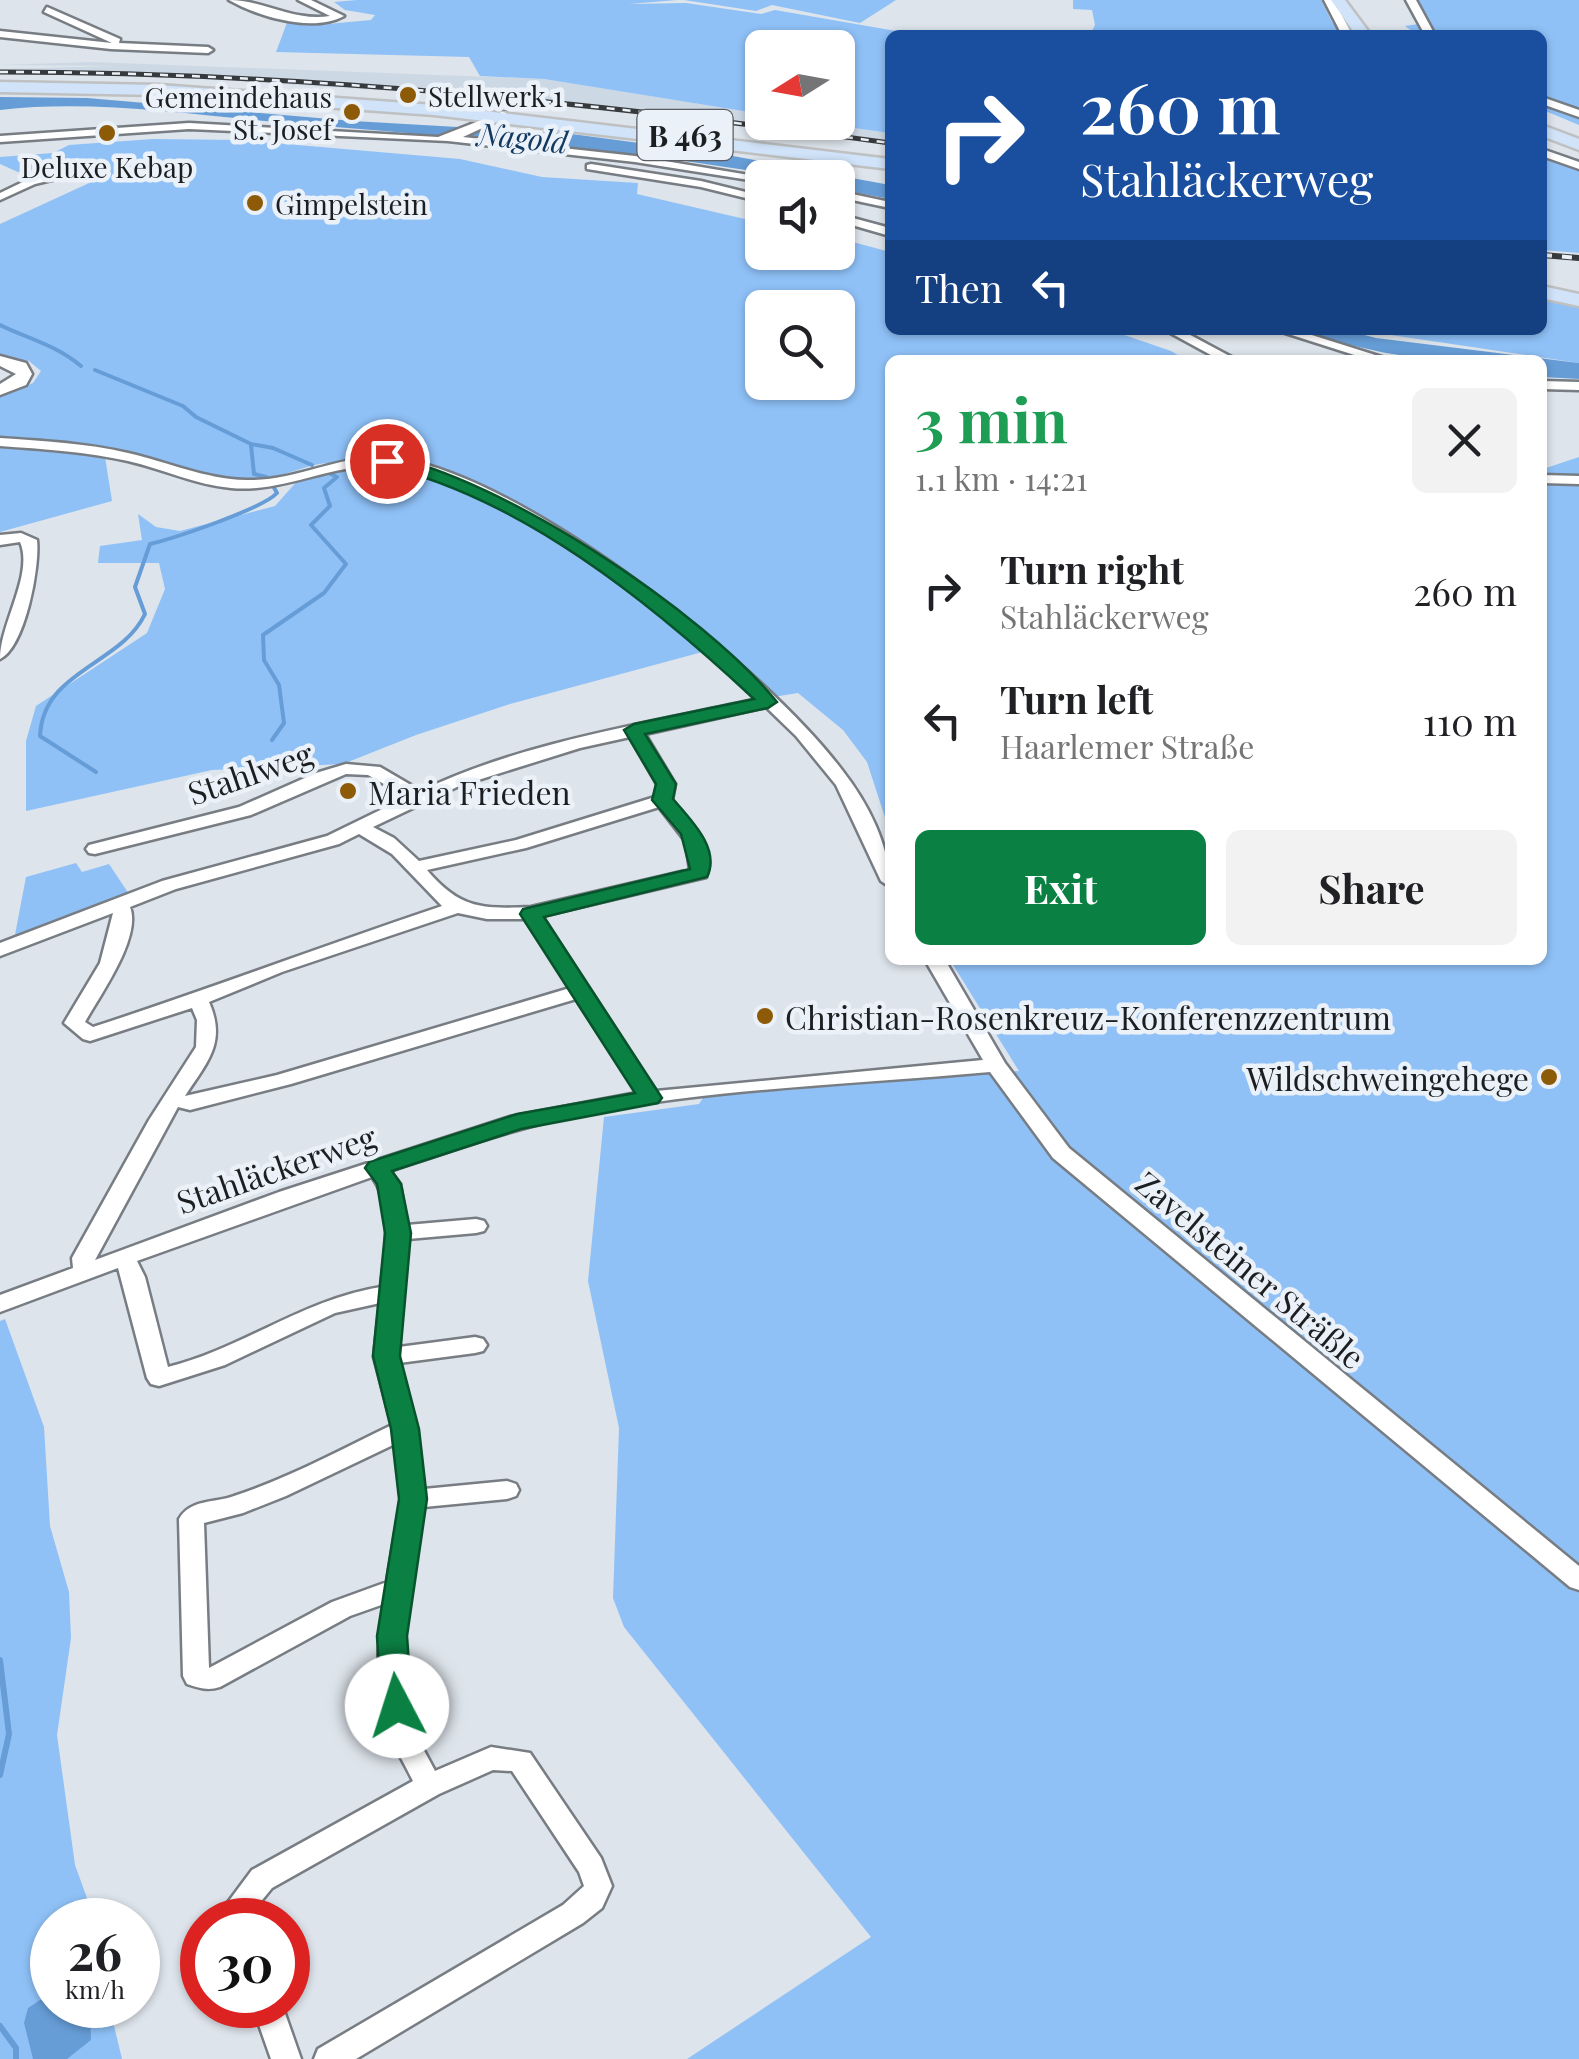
<!DOCTYPE html>
<html lang="en">
<head>
<meta charset="utf-8">
<style>
	body { margin:0; font-family:"Playfair Display",serif; background:#f2f2f2; color:#202124; height:100vh; display:flex; flex-direction:column; font-size:38px; white-space:nowrap }
	* { box-sizing:border-box; margin:0 }
	p { font-size:32px; color:#757577 }
	.icon { flex:none; width:55px; height:55px; fill:none; stroke:currentColor; stroke-width:2; stroke-linecap:round; stroke-linejoin:round }
	.map { position:relative; flex:1; overflow:hidden }
	.drawer { position:absolute; left:885px; top:355px; width:662px; height:610px; display:flex; flex-direction:column; background:#fff; border-radius:15px; box-shadow:0 2px 8px #0004 }
	.drawer>* { flex:none }
	.hud { position:absolute; left:885px; top:30px; width:662px; height:305px; border-radius:15px; box-shadow:0 2px 8px #0004; background:#1a4fa0; color:#fff; overflow:hidden }
	.needle { width:65px; rotate:259deg }
	.buttons { position:absolute; left:745px; top:30px; display:grid; gap:20px }
	.buttons a { display:grid; place-items:center; width:110px; height:110px; border-radius:15px; background:#fff; box-shadow:0 2px 8px #0004; font-size:50px }
	.speed { position:absolute; left:30px; top:1898px; display:flex; gap:20px; font-size:50px; font-weight:700; text-align:center }
	.speed>* { display:grid; place-content:center; width:130px; height:130px; border-radius:50%; background:#fff; box-shadow:0 2px 8px #0004; line-height:1 }
	.speed small { font-size:25px; font-weight:400 }
	.speed .limit { border:15px solid #d22; background:#fff; color:#111 }
	.pin { position:absolute; display:grid; place-items:center; width:85px; height:85px; color:#fff; margin:-42px; border:5px solid #fff; border-radius:50%; box-shadow:0 2px 10px #0007 }
	.me { position:absolute; width:110px; margin:-55px; rotate:355deg; stroke-linejoin:round; filter:drop-shadow(0 0 8px #0008) }
	.turn { display:flex; align-items:center; gap:35px; height:210px; padding:0 30px; font-size:45px }
	.turn .icon { width:130px; height:130px; stroke-width:2.5 }
	.turn b { display:block; font-size:70px; line-height:85px }
	.then { display:flex; align-items:center; height:95px; padding:0 30px; background:#0003; gap:20px; font-size:38px }
	.round { display:grid; place-items:center; flex:none; width:105px; height:105px; border-radius:15px; background:#f2f2f2 }
	.summary { display:flex; align-items:center; justify-content:space-between; height:170px; padding:0 30px }
	h1 { font-size:60px; font-weight:700; line-height:75px; color:#1e9e55 }
	.primary-button { display:flex; gap:20px; margin-top:auto; padding:20px 30px }
	.primary-button a { flex:1; height:115px; border-radius:15px; background:#0b8043; color:#fff; font-size:40px; font-weight:700; line-height:115px; text-align:center }
	.primary-button a+a { background:#f2f2f2; color:#202124 }
	ul { padding:0; list-style:none }
	li { display:flex; align-items:center; gap:30px; height:130px; padding:0 30px }
	li div { flex:1 }
	li b { display:block; font-size:38px }
	li em { font-style:normal }
	.map>svg:first-child { display:block }
	.built { fill:#cdd8e5 }
	.green { fill:#8fc1f7; fill-rule:evenodd }
	.water { fill:#669dd7 }
	.lines { fill:none; stroke-linecap:round; stroke-linejoin:round }
	.stream-far1 { stroke:#669dd7; stroke-width:4 }
	.stream { stroke:#669dd7; stroke-width:6 }
	.minor-casing { stroke:#777d83; stroke-width:5 }
	.tertiary-casing { stroke:#777d83; stroke-width:5 }
	.primary-casing { stroke:#bfc0c1; stroke-width:5 }
	.minor { fill:#fff; fill-rule:evenodd }
	.tertiary { fill:#fff; fill-rule:evenodd }
	.primary { fill:#d0e3f8; fill-rule:evenodd }
	.rail-far1-casing { stroke:#363a3c; stroke-width:5 }
	.rail-casing { stroke:#363a3c; stroke-width:6 }
	.rail-far1 { stroke:#ebf1f8; stroke-width:2.5; stroke-dasharray:8; stroke-linecap:butt }
	.rail { stroke:#ebf1f8; stroke-width:4; stroke-dasharray:10; stroke-linecap:butt }
	.route { fill:#0b8043; stroke:#07532c; stroke-width:2.5 }
	.poi-dot { fill:#8d5a07; stroke:#ebf1f8; stroke-width:4 }
	.labels { text-anchor:middle; dominant-baseline:central; stroke-width:9; stroke-linejoin:round; paint-order:stroke }
	.far-poi-label { font-size:28px; fill:#1c1f21; stroke:#ebf1f8; text-anchor:start }
	.shield { fill:#ebf1f8; stroke:#5a5e62; stroke-width:2.5 }
	.shield-label { font-size:30px; font-weight:bold; fill:#1c1f21 }
	.far-water-label { font-size:30px; font-style:italic; fill:#123960; stroke:#ebf1f8 }
	.street-label { font-size:32px; fill:#1c1f21; stroke:#ebf1f8 }
	.poi-label { font-size:32px; fill:#1c1f21; stroke:#ebf1f8; text-anchor:start }
</style>
</head>
<body>
<div class="map">
<svg width="1579" height="2059" viewBox="0 0 1579 2059">
	<rect width="100%" height="100%" fill="#dde4eb"/>
	<path class="built" d="M92,62L544,79L762,114V122L818,123L890,133V144L669,113L488,97L108,73H0V69L117,66L0,65Z"/>
	<path class="green" d="M357,0H677L629,4L686,3L761,14L775,10L896,31L898,35H890V133L818,123L838,122V48H762V114L544,79L480,76L469,57L276,52L288,20L317,25L371,20L375,15L345,10L334,2Z
		M684,0H896L860,23L772,5L756,11Z
		M1073,0H1321L1332,22L1345,35H1090L1095,25L1092,10L1073,9Z
		M1416,0H1579V125L1543,110L1542,35H1417L1405,26L1425,23Z
		M153,139L240,140L460,159L542,177L638,183L637,194L762,223V252H838V238L890,252V330H1110L1171,351L1186,360H890V833L867,762L843,730L798,693L773,697L706,651L510,704L416,735L343,764L212,770L26,811V741L36,706L147,633L165,589L159,563H98L100,546L142,540L138,514L156,527L180,531L275,506L299,479L337,463C310,461 283,479 255,480C208,483 157,460 111,450L105,457L112,501L0,532V397L33,383L41,371L29,361L0,356V224L111,173L103,159L18,172L0,164V157L53,153L69,145ZM762,308H838V382H762Z
		M1542,154L1579,171V253L1543,250Z
		M1543,296L1579,303V363L1357,330H1542Z
		M1579,457V2059H687L871,1937L624,1627L613,1598L619,1428L588,1281L604,1117L699,1104L703,1098L727,1095L1019,1071L950,960H1542L1543,469Z
		M76,863L82,872L109,864L129,894L14,940L26,877Z
		M5,1319L44,1427L50,1526L69,1592L71,1638L57,1735L75,1865L95,1920H52V2005H109L122,2059H0V1321Z"/>
	<path class="water" d="M0,97L87,98L353,121L564,133L722,154L890,185V199L838,189V178C773,177 713,164 650,156C521,142 393,132 265,121C177,113 88,100 0,110Z
		M1305,330H1345L1376,338L1579,363V379L1543,377L1542,360L1441,355L1462,360C1411,360 1353,349 1305,330Z
		M52,1992V2005H90L91,2040L67,2059H33L24,2023L28,2008Z"/>
	<g class="lines">
		<path class="stream-far1" d="M0,325C29,339 56,345 81,366
			M95,370L183,406L196,417L251,444L273,448L312,465
			M251,445L254,474L266,477
			M272,740L284,723L279,685L264,660L263,635L324,593L346,564L311,525L330,506L324,488L337,477L331,474
			M96,772L40,736C43,670 121,665 145,614L135,587L150,544C175,538 262,509 277,493L272,484"/>
		<path class="stream" d="M0,1660L9,1734L0,1775
			M0,2026L16,2048V2059"/>
		<defs>
			<path id="minor" d="M229,0C264,0 294,22 330,16L298,0H311L344,16C313,33 259,17 229,0Z
				M1324,0H1334L1352,35H1342Z
				M1406,0H1416L1435,35H1425Z
				M47,7L120,39L119,43L208,47L213,50L208,53L111,49L0,37V31L112,43L44,12Z
				M1542,97L1579,110V117L1542,104Z
				M502,112L506,113V117L463,137L635,156L767,178H762V182L635,162L448,141L189,129L0,142V136L189,123L438,137Z
				M1542,149L1579,162V169L1542,156Z
				M591,164L701,181L762,196V202L701,187L587,169V165Z
				M85,166L89,167V171L35,184L0,200V193L27,180Z
				M838,191L890,202V208L838,197Z
				M838,214L890,228V236L838,221Z
				M1165,330H1181L1237,360H1220Z
				M1276,330H1296L1391,360H1370Z
				M1542,381L1579,382V390L1542,389Z
				M0,438C43,441 86,443 128,453C168,462 205,479 246,480C299,482 348,449 402,459C531,481 763,666 842,770C867,802 890,845 890,887L881,881L836,785L796,736L766,707L645,734L675,784L672,800C689,823 718,846 706,877L542,916L656,1091L983,1060L925,960H945L1005,1063L1069,1148L1579,1566V1590L1570,1587L1053,1158L990,1072C857,1084 720,1088 588,1113C520,1126 456,1149 390,1171L400,1184L407,1225L476,1219L484,1221L487,1226L484,1231L476,1233L408,1239L399,1347L475,1337L483,1339L487,1345L483,1351L475,1353L399,1363L417,1429L424,1489L507,1481L516,1484L519,1490L516,1496L507,1499L424,1507C414,1574 391,1664 414,1729C419,1743 428,1757 435,1771L491,1747L530,1753L601,1858L612,1886L602,1908L583,1923L356,2059H314L318,2049L563,1905L584,1886L579,1872L512,1771L493,1770L439,1794L272,1888L250,1915L252,1920H222L220,1913L252,1870L413,1781C405,1765 395,1748 388,1731C373,1693 378,1643 384,1604L350,1616L220,1687C208,1691 199,1688 187,1684L183,1676L179,1519C190,1499 215,1503 234,1496C289,1478 340,1450 392,1425L374,1357L380,1303L335,1313L225,1365L159,1386L151,1384L147,1378L118,1268L0,1312V1295L73,1268L72,1258L149,1120L196,1047L197,1020L192,1008L90,1041L83,1039L64,1023L100,963L113,913L0,956V943L162,881L327,836L407,797L368,775L346,774L251,815L95,854L89,853L86,849L89,845L239,807L316,773L346,764L380,767L421,791C522,742 649,723 758,699C685,626 484,469 381,466C330,464 283,493 231,488C196,485 163,469 128,461C87,452 43,449 0,446ZM630,737L657,784L655,797L516,840L419,861L394,838L373,827L459,786L580,748ZM659,807L686,842L690,870L531,907C482,909 460,909 427,870L526,848ZM359,834L392,854L442,906C325,945 210,989 93,1027L85,1022C100,995 142,937 130,907L176,889L339,844ZM458,913L487,919H525L570,988L277,1075L185,1096C207,1062 227,1043 209,1002L282,972ZM576,999L637,1093L510,1117L279,1192L95,1260L178,1107L190,1110L291,1084ZM372,1177C394,1206 385,1253 381,1287C301,1300 244,1348 168,1367L145,1277L137,1261ZM395,1444L401,1499L387,1582L332,1602L209,1668L204,1523L243,1513L286,1496Z
				M1542,475L1579,476V484L1542,483Z
				M21,533L37,540C40,567 25,647 0,659C0,623 34,574 20,542L0,545V535Z
				M252,2005H282L301,2059H271Z"/>
			<path id="tertiary" d="M0,356L26,363L32,374L26,385L0,395V384L16,374L0,366Z"/>
			<path id="primary" d="M1331,0H1345L1371,35H1356Z
				M0,82L159,85L434,105L890,159V169L434,115L159,95L0,92Z
				M1542,125L1579,139V150L1542,136Z
				M1542,286L1579,294V306L1542,298Z"/>
		</defs>
		<use href="#minor" class="minor-casing"/>
		<use href="#tertiary" class="tertiary-casing"/>
		<use href="#primary" class="primary-casing"/>
		<use href="#minor" class="minor"/>
		<use href="#tertiary" class="tertiary"/>
		<use href="#primary" class="primary"/>
		<defs>
			<path id="rail-far1" d="M0,72C298,72 595,103 890,143"/>
			<path id="rail" d="M1542,255L1579,258"/>
		</defs>
		<use href="#rail-far1" class="rail-far1-casing"/>
		<use href="#rail" class="rail-casing"/>
		<use href="#rail-far1" class="rail-far1"/>
		<use href="#rail" class="rail"/>
	</g>
	<path class="route" d="M387,456C502,478 703,611 777,702L768,708L645,734L676,784L673,799C691,820 721,849 707,877L544,917L662,1098L658,1103L521,1129L392,1171L401,1184L411,1233L400,1356L419,1429L427,1499L407,1636L412,1706L408,1715L397,1719L386,1715L381,1706L377,1636L399,1499L391,1429L373,1356L385,1233L377,1184L365,1168L369,1162L517,1114L635,1093L520,914L523,909L690,869L681,834L652,800L656,784L624,730L634,724L754,699C650,602 522,498 381,465V458Z"/>
	<g class="poi-dot">
		<circle cx="408" cy="95" r="10"/>
		<circle cx="352" cy="112" r="10"/>
		<circle cx="107" cy="133" r="10"/>
		<circle cx="255" cy="203" r="10"/>
		<circle cx="348" cy="791" r="10"/>
		<circle cx="765" cy="1016" r="10"/>
		<circle cx="1549" cy="1077" r="10"/>
	</g>
	<g class="labels">
		<g class="far-poi-label">
			<text x="428" y="95">Stellwerk 1</text>
			<text x="332" y="96" text-anchor="end">Gemeindehaus<tspan x="332" dy="32">St. Josef</tspan></text>
			<text x="107" y="166" text-anchor="middle">Deluxe Kebap</text>
			<text x="275" y="203">Gimpelstein</text>
		</g>
		<rect class="shield" x="637.5" y="110" width="95" height="50" rx="8"/>
		<g class="shield-label">
			<text x="685" y="135">B 463</text>
		</g>
		<g class="far-water-label">
			<text transform="translate(523 137) rotate(6)">Nagold</text>
		</g>
		<g class="street-label">
			<text transform="translate(250 772) rotate(-19)">Stahlweg</text>
			<text transform="translate(276 1168) rotate(-19)">Stahläckerweg</text>
			<text transform="translate(1251 1269) rotate(40)">Zavelsteiner Sträßle</text>
		</g>
		<g class="poi-label">
			<text x="368" y="791">Maria Frieden</text>
			<text x="785" y="1016">Christian-Rosenkreuz-Konferenzzentrum</text>
			<text x="1529" y="1077" text-anchor="end">Wildschweingehege</text>
		</g>
	</g>
</svg>
<div class="buttons">
<a><svg class="needle" viewBox="-14 -14 28 28"><path d="M0-13l5 13h-10z" fill="#e53935"/><path d="M0 13l5-13h-10z" fill="#757577"/></svg></a>
<a><svg class="icon" aria-label="sound" viewBox="0 0 24 24"><path d="M4 9h4l5-4v14l-5-4H4zM17 9q2 3 0 6"/></svg></a>
<a><svg class="icon" aria-label="search" viewBox="0 0 24 24"><circle cx="10" cy="10" r="6"/><path d="M15 15l6 6"/></svg></a>
</div>
<div class="speed"><div>26<small>km/h</small></div><div class="limit">30</div></div>
<div class="pin" style="left:387px;top:461px;background:#d93025"><svg class="icon" aria-label="arrive" viewBox="0 0 24 24"><path d="M6 21V4h12l-3 4 3 4H6"/></svg></div>
<svg class="me" style="left:397px;top:1706px" viewBox="-20 -20 40 40"><circle r="19" fill="#fff"/><path d="M0-13L10 11 0 6-10 11z" fill="#0b8043"/></svg>
<div class="hud">
<div class="turn"><svg class="icon" aria-label="right" viewBox="0 0 24 24"><path d="M7 20v-9h11M14 6l5 5-5 5"/></svg><div><b>260 m</b>Stahläckerweg</div></div>
<div class="then">Then<svg class="icon" aria-label="left" viewBox="0 0 24 24"><path d="M17 20v-9H6M10 6l-5 5 5 5"/></svg></div>
</div>
<section class="drawer">
<div class="summary"><div><h1>3 min</h1><p>1.1 km · 14:21</p></div><a class="round"><svg class="icon" aria-label="close" viewBox="0 0 24 24"><path d="M6 6l12 12M18 6L6 18"/></svg></a></div>
<ul>
<li><svg class="icon" aria-label="right" viewBox="0 0 24 24"><path d="M7 20v-9h11M14 6l5 5-5 5"/></svg><div><b>Turn right</b><p>Stahläckerweg</p></div><em>260 m</em></li>
<li><svg class="icon" aria-label="left" viewBox="0 0 24 24"><path d="M17 20v-9H6M10 6l-5 5 5 5"/></svg><div><b>Turn left</b><p>Haarlemer Straße</p></div><em>110 m</em></li>
</ul>
<div class="primary-button"><a>Exit</a><a>Share</a></div>
</section>
</div>
</body>
</html>
